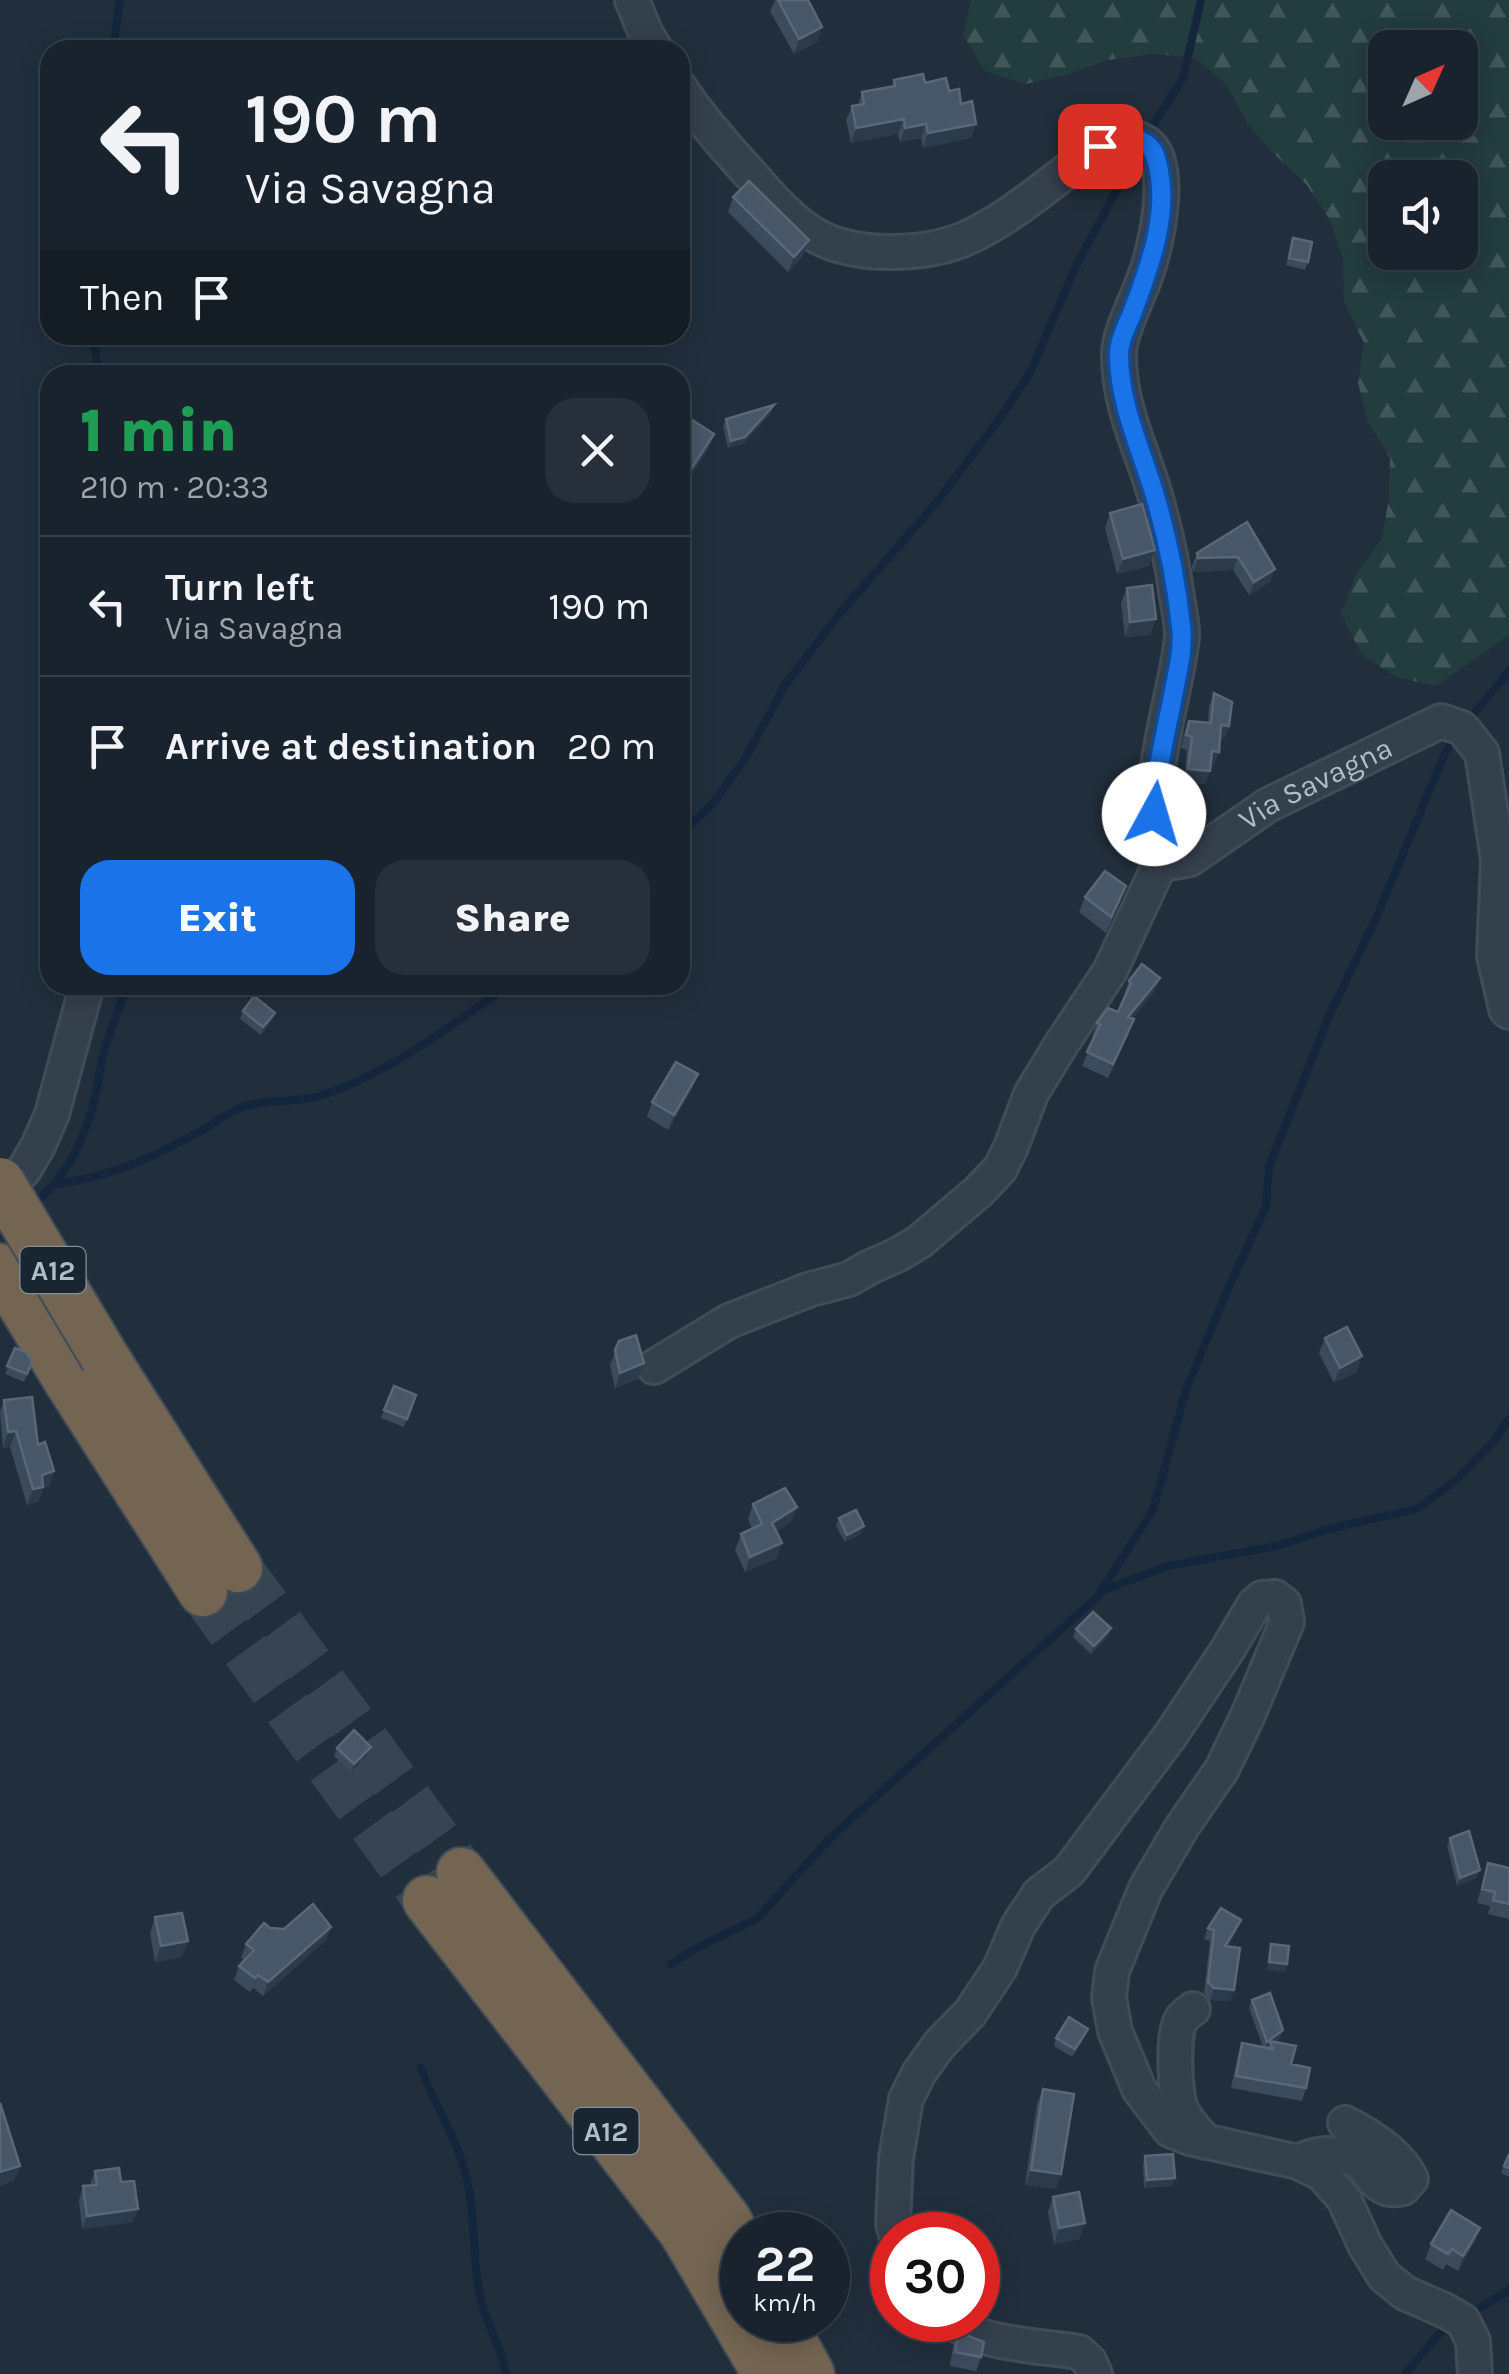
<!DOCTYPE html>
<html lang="en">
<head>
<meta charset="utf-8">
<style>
	body { margin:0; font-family:Karla,sans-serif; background:#262f3a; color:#f1f3f6; height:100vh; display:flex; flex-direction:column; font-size:38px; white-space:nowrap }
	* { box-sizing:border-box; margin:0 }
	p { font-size:32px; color:#9fa4aa }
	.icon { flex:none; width:55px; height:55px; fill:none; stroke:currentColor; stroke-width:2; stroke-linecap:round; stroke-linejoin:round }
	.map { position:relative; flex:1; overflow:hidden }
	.details { position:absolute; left:40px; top:365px; width:650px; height:630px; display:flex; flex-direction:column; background:#19232e; border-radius:30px; box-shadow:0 5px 25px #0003,0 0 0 2px #37404a }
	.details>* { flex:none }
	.guide { position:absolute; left:40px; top:40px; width:650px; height:305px; border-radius:30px; box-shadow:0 5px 25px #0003,0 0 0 2px #37404a; background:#19232e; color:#f1f3f6; overflow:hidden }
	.needle { width:65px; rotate:45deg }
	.buttons { position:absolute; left:1368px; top:30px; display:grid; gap:20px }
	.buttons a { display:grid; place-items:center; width:110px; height:110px; border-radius:20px; background:#19232e; box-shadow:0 5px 25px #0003,0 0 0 2px #37404a; font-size:50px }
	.speed { position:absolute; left:720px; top:2212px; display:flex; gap:20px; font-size:50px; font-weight:700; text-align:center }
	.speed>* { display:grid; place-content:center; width:130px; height:130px; border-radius:50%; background:#19232e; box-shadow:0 5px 25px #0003,0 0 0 2px #37404a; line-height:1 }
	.speed small { font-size:25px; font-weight:400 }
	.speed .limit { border:15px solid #d22; background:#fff; color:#111 }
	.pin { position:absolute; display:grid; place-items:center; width:85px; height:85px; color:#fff; margin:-42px; border-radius:20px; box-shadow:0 5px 15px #0006 }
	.me { position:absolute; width:110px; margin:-55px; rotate:6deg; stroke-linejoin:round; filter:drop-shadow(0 0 8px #0008) }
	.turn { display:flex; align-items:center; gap:35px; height:210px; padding:0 40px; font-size:45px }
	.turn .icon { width:130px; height:130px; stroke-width:2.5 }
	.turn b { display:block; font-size:70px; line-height:85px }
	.then { display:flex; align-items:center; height:95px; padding:0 40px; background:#0003; gap:20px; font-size:38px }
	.round { display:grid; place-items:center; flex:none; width:105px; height:105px; border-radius:30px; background:#262f3a }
	.head { display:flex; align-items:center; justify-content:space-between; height:170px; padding:0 40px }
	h1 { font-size:60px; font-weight:800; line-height:75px; color:#1e9e55 }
	.primary-button { display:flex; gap:20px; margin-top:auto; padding:20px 40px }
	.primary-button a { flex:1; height:115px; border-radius:30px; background:#1a73e8; color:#fff; font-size:40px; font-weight:800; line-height:115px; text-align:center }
	.primary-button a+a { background:#262f3a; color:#f1f3f6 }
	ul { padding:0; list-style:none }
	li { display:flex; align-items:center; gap:30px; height:140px; padding:0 40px; border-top:2px solid #37404a }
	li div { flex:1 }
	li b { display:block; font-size:38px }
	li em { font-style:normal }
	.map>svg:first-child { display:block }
	.forest { fill:url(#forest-firs); fill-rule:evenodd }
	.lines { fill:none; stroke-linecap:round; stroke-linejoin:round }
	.stream { stroke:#14263b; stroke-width:8 }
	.highway-tunnel { stroke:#374452; stroke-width:48; stroke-dasharray:48 24; stroke-linecap:butt }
	.minor-casing { stroke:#414c59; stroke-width:38 }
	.highway-casing { stroke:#404b58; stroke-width:52 }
	.minor { stroke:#35404d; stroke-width:32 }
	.highway { stroke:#746552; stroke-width:48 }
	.highway-bridge-casing { stroke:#404b58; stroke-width:52; stroke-linecap:butt }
	.highway-bridge { stroke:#746552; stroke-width:48 }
	.wall { fill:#3c4b5c }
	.shaded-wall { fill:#2c3b4b }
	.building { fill:#485768; stroke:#596777; stroke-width:2.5 }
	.route-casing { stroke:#114b97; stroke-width:25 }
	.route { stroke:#1a73e8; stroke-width:18 }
	.labels { text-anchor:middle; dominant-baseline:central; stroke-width:10; stroke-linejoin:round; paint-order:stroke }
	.shield { fill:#1a2532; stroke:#848e9c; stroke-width:2.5 }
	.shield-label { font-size:28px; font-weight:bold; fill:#b1bbc9 }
	.street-label { font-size:30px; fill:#b1bbc9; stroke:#1a2532 }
</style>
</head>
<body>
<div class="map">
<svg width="1509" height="2374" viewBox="0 0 1509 2374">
	<defs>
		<pattern id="forest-firs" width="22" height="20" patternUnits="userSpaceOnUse" patternTransform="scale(2.5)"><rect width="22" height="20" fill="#233c3e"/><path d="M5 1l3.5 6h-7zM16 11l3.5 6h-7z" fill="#415659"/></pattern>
	</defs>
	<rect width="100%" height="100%" fill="#212f3d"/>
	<path class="forest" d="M971,0H1509V635L1436,686L1396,677L1361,654L1341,614L1356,575L1381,540L1389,499L1390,458L1368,422L1358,383L1364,343L1344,302L1343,259L1330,220L1306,184L1275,155L1247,123L1227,85L1194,57L1151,54L1108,60L1069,74L1026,84L985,71L963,35ZM1385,48H1460V122H1385ZM1385,178H1460V252H1385Z"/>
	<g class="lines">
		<path class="stream" d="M113,50L120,0
			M1148,133L1183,78L1201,0
			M93,335L99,375
			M1466,724L1509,671
			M680,833L710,807L745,759L785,685L840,613L936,503L1000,418L1030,373L1076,266L1138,150
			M56,1184C105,1178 151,1159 193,1135C209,1127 224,1115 240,1108C266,1098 296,1104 323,1095C392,1071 450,1027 508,985
			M33,1204C66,1179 81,1145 93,1106C98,1088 99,1070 104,1052C110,1029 120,1008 127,985
			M1101,1591L1168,1566L1276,1546L1332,1528L1417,1509L1456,1480L1493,1442L1509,1419
			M671,1964L693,1950L758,1918L829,1839L1097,1597L1153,1510L1186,1390L1227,1291L1266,1206L1269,1166L1329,1016L1377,916L1445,753L1457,735
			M421,2068C434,2104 457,2138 466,2176C477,2218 471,2265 483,2308C490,2330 502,2350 506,2374
			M1470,2314L1509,2290
			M1405,2374L1439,2334L1454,2324"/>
		<path class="highway-tunnel" d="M238,1568L461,1872
			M203,1592L427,1900"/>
		<defs>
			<g id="minor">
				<path d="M632,0L646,34L656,50"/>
				<path id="s1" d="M680,88C701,120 727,149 753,177C771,198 791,221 815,235C855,259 930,256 971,236C1025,210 1067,166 1117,136C1127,137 1138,137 1146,143C1175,163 1156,246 1146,274C1139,295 1119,333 1119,353C1118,400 1138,442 1152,485C1163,521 1172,560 1177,597C1179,609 1182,622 1182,635C1180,686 1127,830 1174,862L1190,859L1268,805L1441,721L1462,728L1482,753L1498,860L1494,956L1506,1009L1509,1012"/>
				<path d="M0,1192L24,1170L38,1146L52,1114L87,985"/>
				<path d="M654,1367L729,1321L808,1290L849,1279L870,1267L897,1255L919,1242L978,1192L1000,1169L1011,1147L1031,1094L1062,1043L1110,971L1164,855"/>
				<path d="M1193,2009C1189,2012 1183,2016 1181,2020C1172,2036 1175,2092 1181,2109C1187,2122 1197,2132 1206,2142"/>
				<path d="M1298,2162C1318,2152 1344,2149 1362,2165C1369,2172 1376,2185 1386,2188C1390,2190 1398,2189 1403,2188L1411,2179C1399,2154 1369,2135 1345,2123"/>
				<path d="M896,2235L893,2224L896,2158L906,2099L919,2073L939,2045L970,2013L1000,1968L1018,1926L1039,1894L1069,1871L1170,1736L1228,1649L1254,1605L1262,1598L1275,1597L1284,1604L1287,1622L1248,1715L1222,1769L1182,1827L1146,1888L1112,1971L1109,1998L1115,2031L1139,2089L1170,2130L1190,2138L1298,2162L1321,2173L1344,2199L1365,2245L1384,2276L1405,2293L1446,2311L1463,2321L1473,2341L1475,2374"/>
				<path d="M950,2320C980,2345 1042,2346 1079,2352L1089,2361L1095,2374"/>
			</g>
			<path id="highway" d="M0,1268L69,1382L203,1592
				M105,1358L238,1568
				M461,1872L727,2220L742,2249
				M427,1900L683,2231L767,2374
				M781,2320L810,2374"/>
		</defs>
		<use href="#minor" class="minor-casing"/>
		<use href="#highway" class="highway-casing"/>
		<use href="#minor" class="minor"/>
		<use href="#highway" class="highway"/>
		<defs>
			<path id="highway-bridge" d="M0,1182L105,1358"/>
		</defs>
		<use href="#highway-bridge" class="highway-bridge-casing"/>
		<use href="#highway-bridge" class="highway-bridge"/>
	</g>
	<path class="wall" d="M775,0H808L817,42L794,54L770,11Z
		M894,80L925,83L949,91L961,104L976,124L971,138L923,148L921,138L900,142L898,134L851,143L846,120L852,106L858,105L862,92L892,86Z
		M733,197L803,256L788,272L728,212Z
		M1293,238L1308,262L1305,270L1286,265Z
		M771,413L743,444L728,448L723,427L726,419Z
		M1110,513L1155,550L1149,566L1117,574L1105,528Z
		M1247,522L1270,582L1249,595L1233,570L1193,572L1192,566L1197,553Z
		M1127,588L1156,619L1150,635L1125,637L1121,603Z
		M1214,693L1229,726L1224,739L1220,738L1214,765H1211L1205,784L1184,782L1187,750L1181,748L1184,734L1189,721L1208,723L1209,706Z
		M1085,897L1120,902L1106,933L1079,912Z
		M1160,978L1154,992L1132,1019L1129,1033L1108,1078L1082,1066L1094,1038L1092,1037L1097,1023L1118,1012L1125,996L1124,995L1129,981Z
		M288,985H305L296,994Z
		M243,1011L275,1013L272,1020L261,1035L240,1019Z
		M698,1074L692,1089L668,1130L647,1117L652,1102Z
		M1325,1338L1357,1372L1334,1383L1319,1353Z
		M619,1341L644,1363L638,1379L615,1388L610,1365Z
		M15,1348L32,1362L24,1382L5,1374Z
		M394,1386L416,1395L404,1427L381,1418Z
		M4,1400L38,1445L54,1471L49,1486L43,1488L38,1502L27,1505L10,1447L3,1448L0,1412Z
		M753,1504L791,1522L776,1532L782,1543L776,1559L745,1572L735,1550L741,1534L752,1529L748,1519Z
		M839,1518L861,1534L845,1542L836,1526Z
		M1111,1628L1108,1636L1091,1654L1073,1637L1076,1629Z
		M337,1748L368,1754L351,1772L334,1756Z
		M1450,1838L1480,1870L1477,1877L1457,1886L1447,1845Z
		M1488,1863L1509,1868V1919L1488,1914L1490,1906L1477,1903Z
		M155,1917L182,1957L155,1962L150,1933Z
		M270,1928L326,1940L263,1996L253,1988L250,1992L234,1980L239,1966L245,1960L241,1958L246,1944Z
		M1208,1928L1237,1931L1228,1946L1234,1990L1230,2001L1210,2000L1204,1993L1210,1941L1204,1939Z
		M1252,2000L1280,2038L1275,2042L1306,2088L1302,2101L1231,2088L1238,2055L1242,2043L1263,2047L1249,2008Z
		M1085,2036L1072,2057L1054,2046L1056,2038Z
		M1043,2089L1056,2189L1025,2185L1037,2104Z
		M1509,2154V2177L1501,2173Z
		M1145,2156L1172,2186L1144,2188L1143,2164Z
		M95,2171L121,2182L133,2222L82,2229L79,2200L83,2186L90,2185Z
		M1053,2197L1085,2223L1079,2239L1054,2244L1048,2212Z
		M1480,2228L1474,2243L1458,2271L1446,2264L1443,2270L1425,2259L1431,2244Z
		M958,2332L981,2357L976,2371L950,2366L953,2346Z"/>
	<path class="shaded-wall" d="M822,27L817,42L794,54L799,39Z
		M904,119L898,134L851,143L856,128Z
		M926,124L921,138L900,142L905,128Z
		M976,124L971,138L923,148L928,133Z
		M809,240L803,256L788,272L794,257Z
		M774,405L771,413L743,444L728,448L731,441Z
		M714,434L709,449L680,493V486Z
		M1155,550L1149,566L1117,574L1123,559Z
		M1238,557L1233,570L1193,572L1198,558Z
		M1275,569L1270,582L1249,595L1254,582Z
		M1156,619L1150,635L1125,637L1130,622Z
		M1221,725L1229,726L1224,739L1216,738Z
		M1212,751L1219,752L1214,765L1207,764Z
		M1188,769L1210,771L1205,784L1184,782Z
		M1160,978L1154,992L1123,1031L1128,1017Z
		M275,1013L272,1020L261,1035L263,1027Z
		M698,1074L692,1089L668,1130L674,1115Z
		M1362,1356L1357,1372L1334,1383L1340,1368Z
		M644,1363L638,1379L615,1388L620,1373Z
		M16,1431L10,1447L3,1448L8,1432Z
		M54,1471L49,1486L43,1488L38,1502L27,1505L33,1489L42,1475Z
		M797,1507L791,1522L767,1538L772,1523Z
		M864,1526L861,1534L845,1542L847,1535Z
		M782,1543L776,1559L745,1572L750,1557Z
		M1111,1628L1108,1636L1091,1654L1094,1646Z
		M371,1747L368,1754L351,1772L354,1764Z
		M1480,1870L1477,1877L1457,1886L1460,1878Z
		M1241,1920L1237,1931L1221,1957L1225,1946Z
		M331,1927L326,1940L263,1996L268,1982Z
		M188,1941L182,1957L155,1962L161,1946Z
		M1269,1962L1287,1964L1285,1972L1266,1970Z
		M1214,1988L1234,1990L1230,2001L1210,2000Z
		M1283,2030L1280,2038L1272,2044L1270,2041L1268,2047L1265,2050L1267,2042Z
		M20,2166L14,2181L0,2186V2172Z
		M1031,2170L1061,2174L1056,2189L1025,2185Z
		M1175,2178L1172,2186L1144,2188L1147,2180Z
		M138,2209L133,2222L82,2229L87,2216Z
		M1085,2223L1079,2239L1054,2244L1059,2228Z
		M1480,2228L1474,2243L1458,2271L1463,2256Z"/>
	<path class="building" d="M778,0H808L822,27L799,39Z
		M923,74L925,83L946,78L949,91L959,89L961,104L972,101L976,124L928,133L926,124L905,128L904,119L856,128L852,106L864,104L862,92L895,86L894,80Z
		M749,181L809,240L794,257L733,197Z
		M1293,238L1312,242L1308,262L1289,258Z
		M774,405L745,437L731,441L726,419Z
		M680,412L714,434L680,486L686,489L680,497Z
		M1142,504L1155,550L1123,559L1110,513Z
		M1247,522L1275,569L1254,582L1238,557L1198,558L1197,553Z
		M1152,585L1156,619L1130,622L1127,588Z
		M1214,693L1232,702L1229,726L1221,725L1219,752L1212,751L1210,771L1188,769L1192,737L1186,735L1189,721L1211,723Z
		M1105,871L1126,886L1111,917L1085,897Z
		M1142,964L1160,978L1128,1017L1134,1019L1113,1064L1087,1052L1100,1025L1097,1023L1108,1008L1118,1012L1131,983L1129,981Z
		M254,996L275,1013L263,1027L243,1011Z
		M676,1062L698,1074L674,1115L652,1102Z
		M1347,1327L1362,1356L1340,1368L1325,1338Z
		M636,1335L644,1363L620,1373L615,1350L619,1341Z
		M15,1348L26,1352L32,1362L27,1374L7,1366Z
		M394,1386L416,1395L407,1419L384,1410Z
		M32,1397L38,1445L45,1442L54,1471L42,1475L43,1487L33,1489L16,1431L8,1432L4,1400Z
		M785,1488L797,1507L772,1523L782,1543L750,1557L741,1534L762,1524L753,1504Z
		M856,1510L864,1526L847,1535L839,1518Z
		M1093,1612L1111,1628L1094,1646L1076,1629Z
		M354,1730L371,1747L354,1764L337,1748Z
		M1469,1831L1480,1870L1460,1878L1450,1838Z
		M1488,1863L1509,1868V1904L1493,1900L1495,1892L1482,1889Z
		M313,1904L331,1927L268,1982L258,1975L255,1978L239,1966L254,1950L246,1944L264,1923L270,1928L284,1929Z
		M1221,1908L1241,1920L1225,1946L1240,1948L1234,1990L1214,1988L1208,1982L1214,1930L1208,1928Z
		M182,1913L188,1941L161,1946L155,1917Z
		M1271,1944L1289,1946L1287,1964L1269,1962Z
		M1270,1993L1283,2030L1267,2042L1252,2000Z
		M1069,2017L1088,2029L1075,2049L1056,2038Z
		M1270,2041L1296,2046L1291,2064L1310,2068L1306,2088L1236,2076L1242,2043L1273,2049Z
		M1043,2089L1074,2094L1061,2174L1031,2170Z
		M0,2103L20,2166L0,2172Z
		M1173,2154L1175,2178L1147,2180L1145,2156Z
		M1509,2154V2168L1504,2166Z
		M119,2168L121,2182L134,2181L138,2209L87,2216L83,2186L97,2185L95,2171Z
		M1079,2192L1085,2223L1059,2228L1053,2197Z
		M1451,2210L1480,2228L1463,2256L1452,2249L1448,2254L1431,2244Z
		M958,2332L984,2342L981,2357L955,2352Z"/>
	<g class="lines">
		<defs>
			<path id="route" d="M1100,146C1114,137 1124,133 1141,141C1155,147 1156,158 1159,171C1168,218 1149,268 1133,311C1128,324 1119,340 1119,354C1119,401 1138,442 1152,486C1166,531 1176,579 1181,626C1184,651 1176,678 1172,701C1164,739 1156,775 1154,814"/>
		</defs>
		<use href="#route" class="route-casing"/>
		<use href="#route" class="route"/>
	</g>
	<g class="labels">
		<g class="shield">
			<rect x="20.5" y="1247" width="65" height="46" rx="8"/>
			<rect x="573.5" y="2108" width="65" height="46" rx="8"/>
		</g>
		<g class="shield-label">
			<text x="53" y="1270">A12</text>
			<text x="606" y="2131">A12</text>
		</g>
		<g class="street-label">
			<text stroke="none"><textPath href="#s1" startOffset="1478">Via Savagna</textPath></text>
		</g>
	</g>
</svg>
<div class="buttons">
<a><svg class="needle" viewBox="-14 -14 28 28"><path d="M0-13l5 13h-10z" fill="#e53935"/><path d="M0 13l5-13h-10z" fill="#9fa4aa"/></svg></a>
<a><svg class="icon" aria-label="sound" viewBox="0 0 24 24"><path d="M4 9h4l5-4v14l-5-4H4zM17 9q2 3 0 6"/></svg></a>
</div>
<div class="speed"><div>22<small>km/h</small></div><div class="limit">30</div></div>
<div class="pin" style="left:1100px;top:146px;background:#d93025"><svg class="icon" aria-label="arrive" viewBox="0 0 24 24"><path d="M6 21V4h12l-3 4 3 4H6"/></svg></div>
<svg class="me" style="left:1154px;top:814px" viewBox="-20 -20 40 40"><circle r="19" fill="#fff"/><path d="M0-13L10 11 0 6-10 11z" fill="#1a73e8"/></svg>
<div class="guide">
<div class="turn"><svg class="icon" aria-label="left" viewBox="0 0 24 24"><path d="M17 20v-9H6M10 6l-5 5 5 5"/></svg><div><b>190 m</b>Via Savagna</div></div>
<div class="then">Then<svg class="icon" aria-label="arrive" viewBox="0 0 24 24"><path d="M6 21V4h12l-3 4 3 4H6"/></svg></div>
</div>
<section class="details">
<div class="head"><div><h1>1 min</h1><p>210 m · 20:33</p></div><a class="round"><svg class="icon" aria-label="close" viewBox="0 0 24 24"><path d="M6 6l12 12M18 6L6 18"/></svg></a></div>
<ul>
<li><svg class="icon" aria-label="left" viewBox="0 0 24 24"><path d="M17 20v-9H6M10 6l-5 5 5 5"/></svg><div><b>Turn left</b><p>Via Savagna</p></div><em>190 m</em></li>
<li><svg class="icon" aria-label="arrive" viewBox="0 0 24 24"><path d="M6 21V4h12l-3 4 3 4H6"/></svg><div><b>Arrive at destination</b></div><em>20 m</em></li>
</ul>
<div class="primary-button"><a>Exit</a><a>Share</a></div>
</section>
</div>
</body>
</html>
